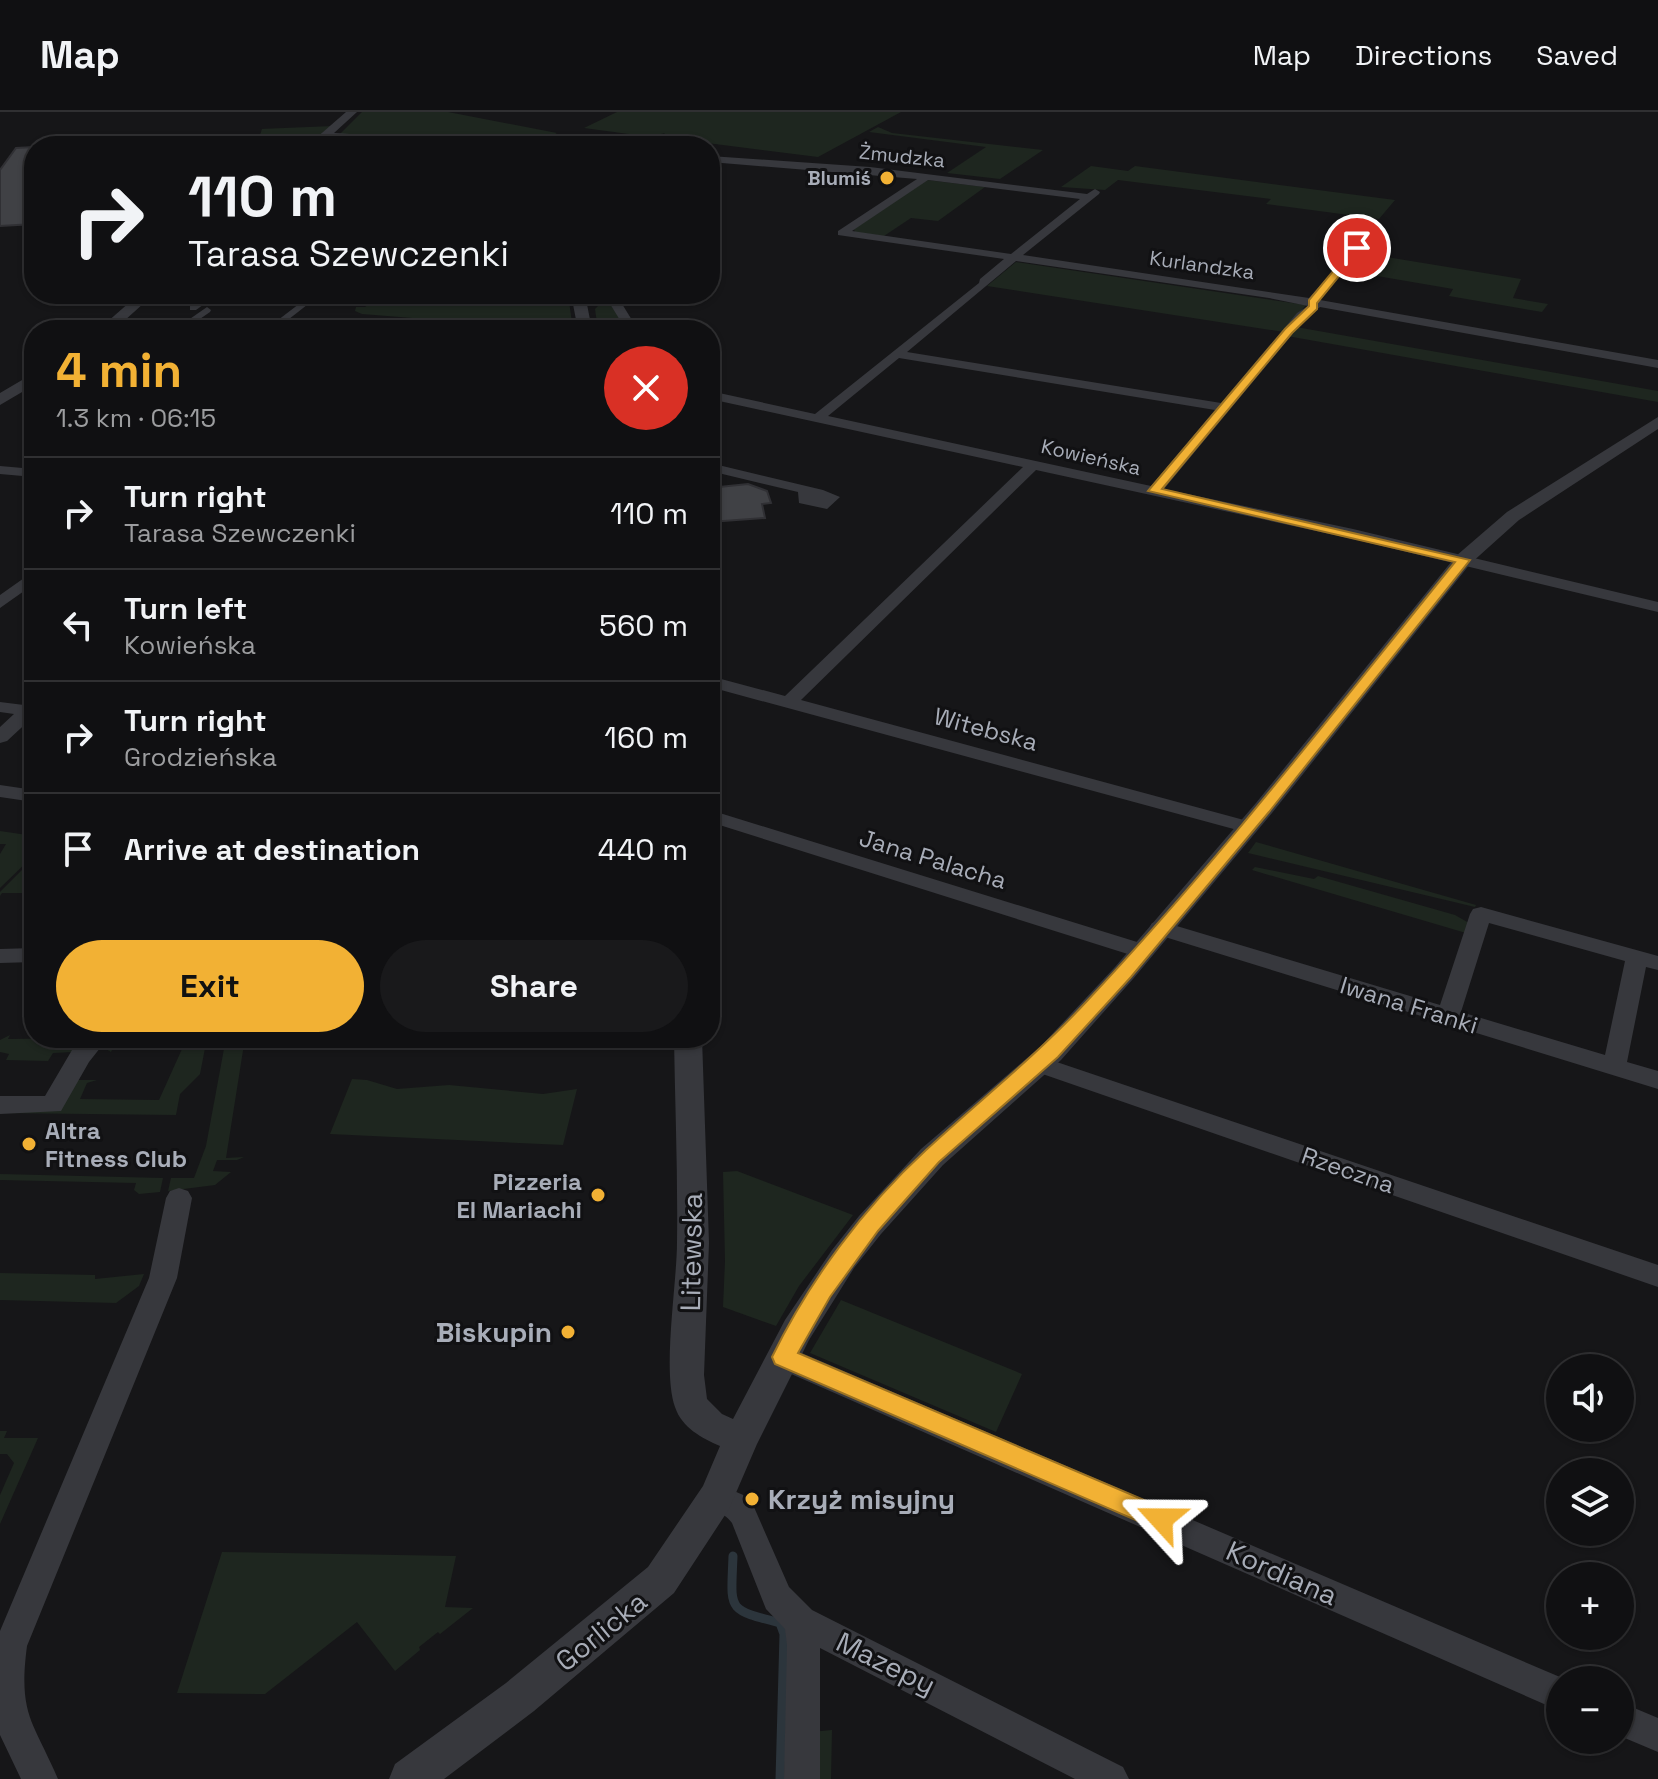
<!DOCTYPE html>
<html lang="en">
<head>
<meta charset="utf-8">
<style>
	body { margin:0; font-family:"Space Grotesk",sans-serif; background:#19191b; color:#f1f3f6; height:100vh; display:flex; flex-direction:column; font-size:30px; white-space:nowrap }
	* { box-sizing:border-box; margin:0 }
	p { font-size:26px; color:#9c9d9f }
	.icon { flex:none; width:44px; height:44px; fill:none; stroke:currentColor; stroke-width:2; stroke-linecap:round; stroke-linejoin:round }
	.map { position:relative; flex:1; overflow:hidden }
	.details { position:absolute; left:24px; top:208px; width:696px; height:728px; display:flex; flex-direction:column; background:#101012; border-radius:32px; box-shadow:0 2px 6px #0004,0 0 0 2px #303032 }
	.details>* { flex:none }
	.top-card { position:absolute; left:24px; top:24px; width:696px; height:168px; border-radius:32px; box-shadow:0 2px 6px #0004,0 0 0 2px #303032; background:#101012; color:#f1f3f6; overflow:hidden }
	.buttons { position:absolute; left:1546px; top:1242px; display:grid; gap:16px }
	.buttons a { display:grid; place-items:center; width:88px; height:88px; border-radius:50%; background:#101012; box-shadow:0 2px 6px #0004,0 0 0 2px #303032; font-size:40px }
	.pin { position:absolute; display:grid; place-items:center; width:68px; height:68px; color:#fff; margin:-34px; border:4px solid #fff; border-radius:50%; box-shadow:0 2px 8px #0007 }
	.me { position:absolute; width:88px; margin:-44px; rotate:294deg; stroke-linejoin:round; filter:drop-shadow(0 0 6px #0008) }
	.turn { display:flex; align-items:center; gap:28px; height:168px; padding:0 32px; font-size:36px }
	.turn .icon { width:104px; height:104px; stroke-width:2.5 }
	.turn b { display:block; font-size:56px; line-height:68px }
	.round { display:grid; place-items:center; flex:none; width:84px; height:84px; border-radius:42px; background:#19191b }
	.overview { display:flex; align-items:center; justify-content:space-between; height:136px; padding:0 32px }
	h1 { font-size:48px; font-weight:700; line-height:60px; color:#f2b134 }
	.cta { display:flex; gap:16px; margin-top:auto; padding:16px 32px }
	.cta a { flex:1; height:92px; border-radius:48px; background:#f2b134; color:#111; font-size:32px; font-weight:700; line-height:92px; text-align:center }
	.cta a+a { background:#19191b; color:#f1f3f6 }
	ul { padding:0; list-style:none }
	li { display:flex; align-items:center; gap:24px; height:112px; padding:0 32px; border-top:2px solid #303032 }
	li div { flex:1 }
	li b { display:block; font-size:30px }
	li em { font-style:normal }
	header { display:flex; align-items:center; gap:48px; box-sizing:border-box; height:112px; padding:0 40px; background:#101012; border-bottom:2px solid #303032 }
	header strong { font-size:38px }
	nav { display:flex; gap:44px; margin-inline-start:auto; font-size:28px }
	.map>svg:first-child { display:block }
	.green { fill:#1e261f }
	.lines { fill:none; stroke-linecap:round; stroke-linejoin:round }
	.stream { stroke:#2c353c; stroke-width:9 }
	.building { fill:#404145; stroke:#303034; stroke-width:2 }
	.pedestrian { fill:#37383d; fill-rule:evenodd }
	.minor { fill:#37383d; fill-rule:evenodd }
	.tertiary { fill:#37383d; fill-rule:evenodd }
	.route { fill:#f2b134; stroke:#9d7322; stroke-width:2 }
	.poi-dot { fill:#f2b134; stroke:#111113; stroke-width:3 }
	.labels { text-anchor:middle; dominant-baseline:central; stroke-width:6; stroke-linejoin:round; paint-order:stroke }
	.far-street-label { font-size:20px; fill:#a8adb8; stroke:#111113 }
	.far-poi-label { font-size:20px; font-weight:bold; fill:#a8adb8; stroke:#111113; text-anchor:end }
	.street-label { font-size:24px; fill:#a8adb8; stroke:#111113 }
	.poi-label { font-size:24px; font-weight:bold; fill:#a8adb8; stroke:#111113; text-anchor:start }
	.near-street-label { font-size:28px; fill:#a8adb8; stroke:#111113 }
	.near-poi-label { font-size:28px; font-weight:bold; fill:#a8adb8; stroke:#111113; text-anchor:end }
</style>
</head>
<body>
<header>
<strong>Map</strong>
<nav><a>Map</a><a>Directions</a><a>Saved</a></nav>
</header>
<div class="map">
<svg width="1658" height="1667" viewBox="0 0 1658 1667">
	<rect width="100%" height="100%" fill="#161618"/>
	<path class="green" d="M362,0H448L557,21L545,28L552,30L546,34L340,22Z
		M617,0H901L818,45L660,25L665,21L651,25L584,16Z
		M333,14L309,34H287L290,22L260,23L262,17L215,19Z
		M878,15L892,21L1043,38L1000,67L947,61L986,35L869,20Z
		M1091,54L1128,59L1135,54L1395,88L1379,107L1266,92L1271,87L1118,68L1105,78L1061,75Z
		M927,68L985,75L938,109L911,106L884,124L855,120L854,117Z
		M1362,141L1521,167L1513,186L1548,192L1542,200L1449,184L1453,177L1342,158L1355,143Z
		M1016,150L1306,193L1284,220L987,174Z
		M381,182H568L573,218L501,213L492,209L475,211L362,202L355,199L356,195H365Z
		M591,182H606L627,218H598L595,197L598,194L595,193Z
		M381,207L467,213L469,216L361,218L369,210Z
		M1296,215L1658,279V290L1287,224Z
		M0,719L34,724V743L0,776V742L6,732H0Z
		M1256,730L1476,793L1475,795L1248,741Z
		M34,746V781H2L0,784V780Z
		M1255,755L1314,767L1318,764L1455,803L1469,811L1466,821L1252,758Z
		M10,923L8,927L86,926L73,940L53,941L48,949L6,948L9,942L0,940V928Z
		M108,926H207L200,962L180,982L176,1003L0,1001L58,998L73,968H97L87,971L80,987L159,988L182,937L113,936L111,940L101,934Z
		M226,926H245L226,1046L244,1045L237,1048H217L213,1059L231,1060L215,1073L168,1079L171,1066H194L206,1034Z
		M352,967L367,968L397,977L449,973L543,982L577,977L563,1033L330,1022Z
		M737,1059L853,1103L799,1174L776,1214L723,1195L725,1149L723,1060Z
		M0,1062L163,1066L160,1080L139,1082L134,1078L136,1071L0,1068Z
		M0,1161L95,1163V1167L144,1162L139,1174L116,1191L0,1188Z
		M841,1188L1022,1262L996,1320L810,1241Z
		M0,1319H7L4,1326H38L0,1412V1383L14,1351L7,1342H0Z
		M222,1440L456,1444L445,1495L473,1496L440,1522L438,1520L419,1535L420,1538L395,1559L357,1510L265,1582L177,1581Z
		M832,1618L831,1667H811V1620Z"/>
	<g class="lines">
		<path class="stream" d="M733,1444C731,1499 726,1497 780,1511L784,1522L780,1667"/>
	</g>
	<path class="building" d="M34,35V112L0,114V58L16,36Z
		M710,372L719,375L748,372L767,379L771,391L762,392L765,406L710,410Z"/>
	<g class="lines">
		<path class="pedestrian" d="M208,182H218L196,198H190V194Z
			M312,182H321L275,218H265Z
			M207,195L211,198L210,200L184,218H174Z"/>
		<path class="minor" d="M710,44L870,55L1087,82L1095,77L1100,80L1099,82L1023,143L1309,186L1360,129L1365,132L1320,188L1658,248V256L1320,195L1305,207L1164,377L1353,417L1658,490V500L1353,427L1036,358L801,588L1255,711L1258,715L1255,719H1241L710,575V564L785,584L1023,355L710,287V279L815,302L979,171L980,167L1004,147L838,123V119L917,67L710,50ZM928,68L1080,87L1011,142L852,119ZM1016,149L1269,186L1308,194L1297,201L1221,291L907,240ZM899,246L1215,298L1151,374L828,304Z
			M604,182H616L638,218H626Z
			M490,210L496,214L493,218H479Z
			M710,351L823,378L840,385L827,397L799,391L798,380L710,359Z
			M0,354L34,357V365L0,362Z
			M34,459V472L0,496V483Z
			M34,589V604L7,629L0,631V615L14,602L0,600V590L24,593Z
			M0,673L34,678V690L0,685Z
			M710,698L1150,834L1153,839L1150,844H1134L710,710Z
			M1481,795L1658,844V858L1646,855L1627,950L1658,959V977L1152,821L1149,816L1152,811L1160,809L1440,893L1470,802L1473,797ZM1489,811L1625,849L1605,943L1461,900Z
			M34,836V850L0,851V837Z
			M82,926H108L89,950L61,999L0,1002V984H45L72,938Z
			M1039,944L1658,1153V1175L1031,958L1027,952L1031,946Z
			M179,1076L188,1079L192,1086L177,1166L27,1534C18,1603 33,1609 58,1667H21L0,1623V1519L149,1166L166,1086L170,1079Z
			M783,1233L1567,1568H1560V1599L773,1254L769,1245L773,1236Z
			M716,1371L750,1386L789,1475L812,1498L1123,1655L1129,1667H1075L820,1536V1667H784L787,1533L785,1517L766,1497L732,1411C723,1398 708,1400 701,1385L705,1375Z
			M1620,1590L1658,1606V1640L1620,1624Z"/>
		<path class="tertiary" d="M346,0H357L334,21L496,31L502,34L327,27L323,31H315V27Z
			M139,182H154L114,218H98Z
			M571,182H585L592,218H578Z
			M34,261V273L0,293V281Z
			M1658,305V317L1519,408L1470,452L1272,701L1133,867L1061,948L943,1053L881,1122L854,1156L809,1228L757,1332L729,1397L674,1481L534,1599L444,1667H389L395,1652L506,1571L648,1455L703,1374L720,1334C702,1326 682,1316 675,1295C662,1259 677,1172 677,1130C678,1062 675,994 674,926H702L709,1131L704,1263L707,1287L722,1302L733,1307L785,1208L832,1138L859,1104L921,1037L1041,934L1115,855L1256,691L1456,444L1507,400Z"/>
	</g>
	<path class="route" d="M1354,134L1362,136L1317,191V197L1292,221L1162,377L1470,448L1269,700L1131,865L1058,945L939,1050L878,1119L830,1185L798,1241L1170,1399L1173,1407L1170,1415L1161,1419L775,1252L772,1245C809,1169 864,1095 926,1038C980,988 1036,944 1086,890C1217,751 1334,599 1455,450L1148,379L1285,217L1309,194V188Z"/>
	<g class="poi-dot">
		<circle cx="887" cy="66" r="8"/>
		<circle cx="29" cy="1032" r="8"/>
		<circle cx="598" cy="1083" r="8"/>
		<circle cx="568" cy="1220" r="8"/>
		<circle cx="752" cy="1387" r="8"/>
	</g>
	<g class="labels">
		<g class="far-street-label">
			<text transform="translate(902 44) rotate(6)">Żmudzka</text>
			<text transform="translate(1202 153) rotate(8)">Kurlandzka</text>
			<text transform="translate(1091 345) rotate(13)">Kowieńska</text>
		</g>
		<g class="far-poi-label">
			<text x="871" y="66">Blumiś</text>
		</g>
		<g class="street-label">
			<text transform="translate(986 617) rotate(15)">Witebska</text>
			<text transform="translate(933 747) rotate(17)">Jana Palacha</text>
			<text transform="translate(1409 893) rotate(17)">Iwana Franki</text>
			<text transform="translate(1348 1058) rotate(19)">Rzeczna</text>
		</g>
		<g class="poi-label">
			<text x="45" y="1018">Altra<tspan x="45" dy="28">Fitness Club</tspan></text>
			<text x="582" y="1069" text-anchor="end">Pizzeria<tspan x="582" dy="28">El Mariachi</tspan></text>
		</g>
		<g class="near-street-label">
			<text transform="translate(691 1140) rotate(-89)">Litewska</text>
			<text transform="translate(1282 1461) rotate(24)">Kordiana</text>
			<text transform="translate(601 1519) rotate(-39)">Gorlicka</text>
			<text transform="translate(886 1551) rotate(26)">Mazepy</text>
		</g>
		<g class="near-poi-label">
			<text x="552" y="1220">Biskupin</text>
			<text x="768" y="1387" text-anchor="start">Krzyż misyjny</text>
		</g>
	</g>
</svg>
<div class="buttons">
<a><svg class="icon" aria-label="sound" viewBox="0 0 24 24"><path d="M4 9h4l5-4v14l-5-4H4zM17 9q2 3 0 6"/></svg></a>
<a><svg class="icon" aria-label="layers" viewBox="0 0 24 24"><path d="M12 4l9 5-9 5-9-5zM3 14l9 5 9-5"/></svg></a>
<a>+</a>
<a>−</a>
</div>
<div class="pin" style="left:1357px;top:136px;background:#d93025"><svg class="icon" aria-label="arrive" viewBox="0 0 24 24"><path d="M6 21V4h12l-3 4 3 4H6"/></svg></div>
<svg class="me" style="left:1161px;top:1407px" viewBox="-20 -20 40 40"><path d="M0-17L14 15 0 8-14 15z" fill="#f2b134" stroke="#fff" stroke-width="4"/></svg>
<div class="top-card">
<div class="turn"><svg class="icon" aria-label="right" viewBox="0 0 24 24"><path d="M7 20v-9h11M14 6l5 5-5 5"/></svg><div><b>110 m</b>Tarasa Szewczenki</div></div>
</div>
<section class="details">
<div class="overview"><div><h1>4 min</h1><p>1.3 km · 06:15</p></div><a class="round" style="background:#d93025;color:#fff"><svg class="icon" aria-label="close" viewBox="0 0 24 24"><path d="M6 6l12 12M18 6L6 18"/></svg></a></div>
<ul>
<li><svg class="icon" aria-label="right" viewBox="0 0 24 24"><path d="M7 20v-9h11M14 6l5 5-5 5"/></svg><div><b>Turn right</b><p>Tarasa Szewczenki</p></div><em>110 m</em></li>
<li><svg class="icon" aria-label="left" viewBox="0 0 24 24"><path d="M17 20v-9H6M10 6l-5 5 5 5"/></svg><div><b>Turn left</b><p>Kowieńska</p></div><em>560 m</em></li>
<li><svg class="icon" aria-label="right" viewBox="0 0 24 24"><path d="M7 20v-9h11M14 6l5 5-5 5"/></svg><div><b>Turn right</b><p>Grodzieńska</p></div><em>160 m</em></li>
<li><svg class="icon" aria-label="arrive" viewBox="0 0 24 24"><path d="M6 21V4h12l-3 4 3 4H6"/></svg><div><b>Arrive at destination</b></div><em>440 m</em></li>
</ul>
<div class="cta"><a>Exit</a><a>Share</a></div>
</section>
</div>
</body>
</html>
